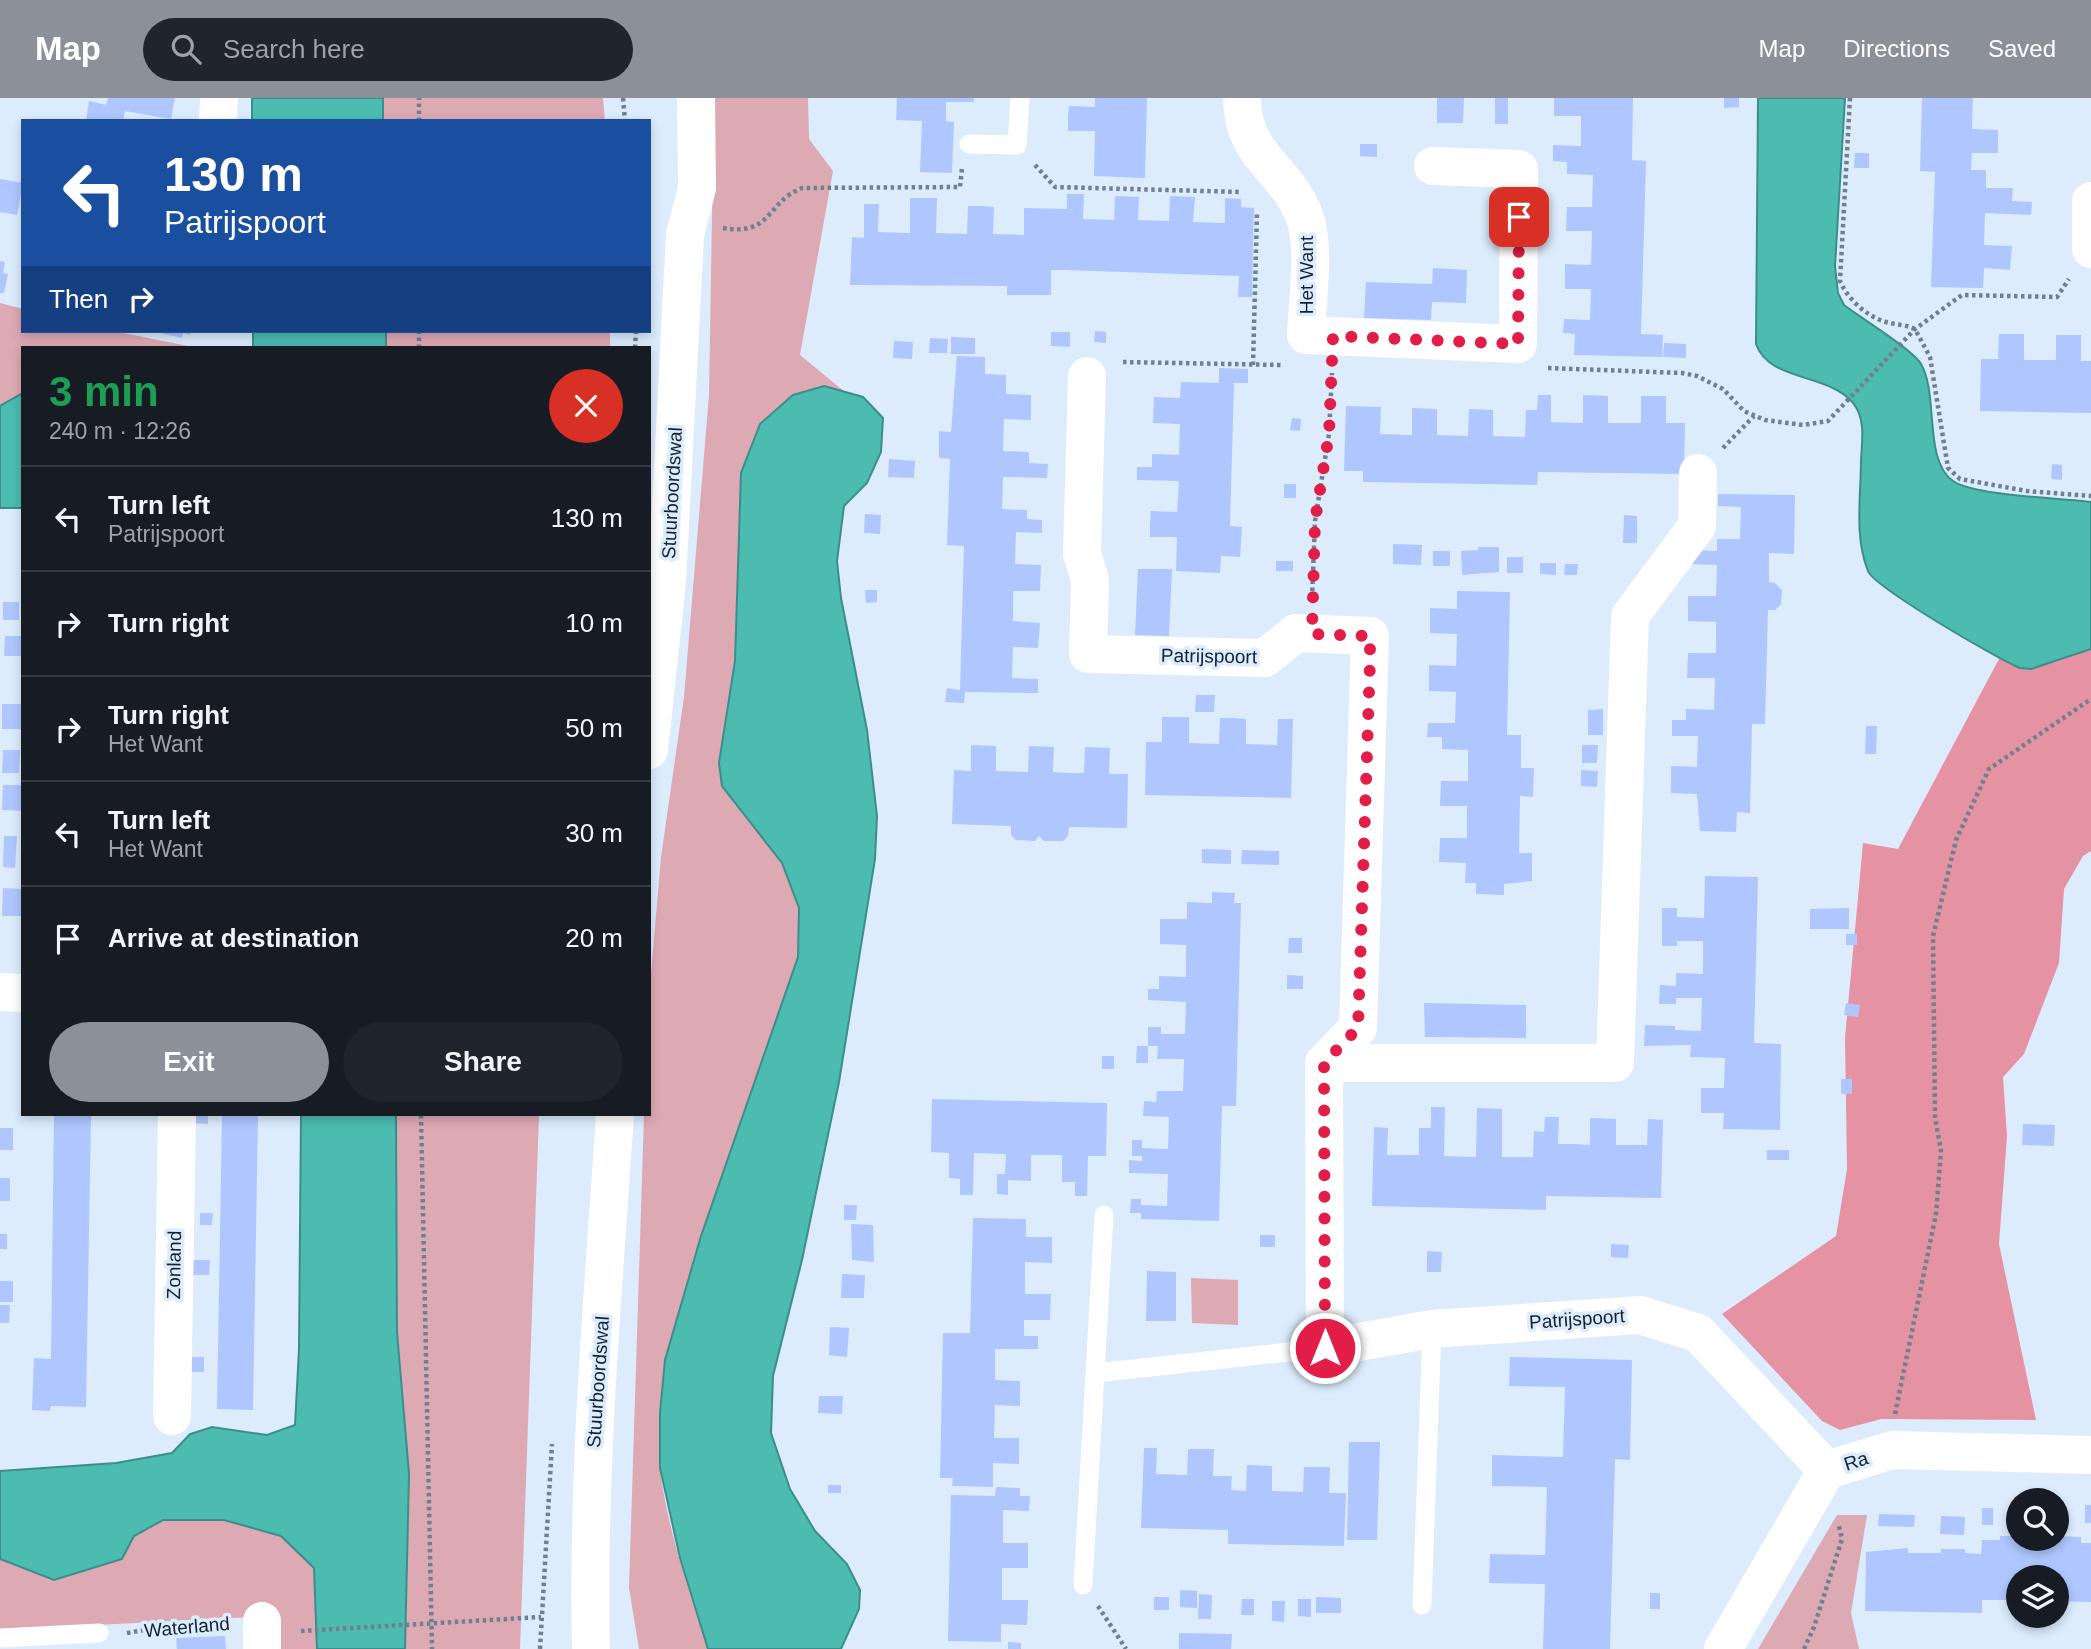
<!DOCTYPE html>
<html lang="en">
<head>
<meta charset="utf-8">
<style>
	body { margin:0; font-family:Helvetica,sans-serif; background:#20242c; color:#f1f3f6; height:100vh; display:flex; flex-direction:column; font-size:26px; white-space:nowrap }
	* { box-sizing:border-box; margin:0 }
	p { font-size:23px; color:#9ea1a6 }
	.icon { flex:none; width:38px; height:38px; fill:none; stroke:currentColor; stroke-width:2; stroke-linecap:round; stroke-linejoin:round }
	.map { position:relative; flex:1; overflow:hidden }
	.details { position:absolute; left:21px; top:248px; width:630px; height:770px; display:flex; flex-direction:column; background:#171b24; border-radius:0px; box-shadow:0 4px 10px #0003 }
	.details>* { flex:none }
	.banner { position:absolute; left:21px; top:21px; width:630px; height:214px; border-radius:0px; box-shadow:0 4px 10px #0003; background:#1a4fa0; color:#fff; overflow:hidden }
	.buttons { position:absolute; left:2006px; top:1390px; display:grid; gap:14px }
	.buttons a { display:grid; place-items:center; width:63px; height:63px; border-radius:50%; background:#171b24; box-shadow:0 4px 10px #0003; font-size:35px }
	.pin { position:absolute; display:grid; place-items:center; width:60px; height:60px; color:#fff; margin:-30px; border-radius:14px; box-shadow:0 4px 10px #0006 }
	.me { position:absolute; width:77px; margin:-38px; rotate:0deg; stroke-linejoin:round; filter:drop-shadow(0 0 5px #0008) }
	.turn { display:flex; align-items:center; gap:24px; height:147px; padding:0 28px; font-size:32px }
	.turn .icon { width:91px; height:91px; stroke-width:2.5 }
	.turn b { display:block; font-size:49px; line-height:60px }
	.then { display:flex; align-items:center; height:66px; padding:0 28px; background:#0003; gap:14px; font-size:26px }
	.round { display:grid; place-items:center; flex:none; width:74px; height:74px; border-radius:37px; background:#20242c }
	.summary { display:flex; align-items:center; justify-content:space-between; height:119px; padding:0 28px }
	h1 { font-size:42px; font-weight:800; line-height:52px; color:#1e9e55 }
	.primary-button { display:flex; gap:14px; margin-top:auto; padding:14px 28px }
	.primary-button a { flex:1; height:80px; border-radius:42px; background:#8c9099; color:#fff; font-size:28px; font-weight:800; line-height:80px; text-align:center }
	.primary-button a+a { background:#20242c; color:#f1f3f6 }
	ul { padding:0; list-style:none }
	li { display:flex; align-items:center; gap:21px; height:105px; padding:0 28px; border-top:2px solid #363941 }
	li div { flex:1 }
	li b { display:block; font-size:26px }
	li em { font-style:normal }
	header { display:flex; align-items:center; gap:42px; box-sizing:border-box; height:98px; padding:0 35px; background:#8c9099; color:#fff }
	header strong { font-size:33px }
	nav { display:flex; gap:38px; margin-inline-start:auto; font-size:24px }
	.search { width:490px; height:63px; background:#20242c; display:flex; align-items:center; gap:18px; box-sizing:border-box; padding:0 24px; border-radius:38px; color:#9ea1a6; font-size:26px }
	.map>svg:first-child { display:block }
	.green { fill:#dda9b3 }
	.forest { fill:#e592a3 }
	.water { fill:#4cbcb1; stroke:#3b8e8b; stroke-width:2 }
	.building { fill:#afc7fe }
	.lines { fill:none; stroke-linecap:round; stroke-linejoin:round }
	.path { stroke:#70808f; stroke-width:4.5; stroke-dasharray:3.5 3.5; stroke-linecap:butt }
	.service { stroke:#fff; stroke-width:19 }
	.minor { stroke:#fff; stroke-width:38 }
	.tertiary { stroke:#fff; stroke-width:38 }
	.route { stroke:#e11d48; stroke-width:12; stroke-dasharray:0 21.6 }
	.labels { text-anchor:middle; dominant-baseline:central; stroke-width:7; stroke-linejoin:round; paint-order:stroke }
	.street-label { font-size:19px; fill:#132331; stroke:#dcecfc }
</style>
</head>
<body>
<header>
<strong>Map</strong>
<div class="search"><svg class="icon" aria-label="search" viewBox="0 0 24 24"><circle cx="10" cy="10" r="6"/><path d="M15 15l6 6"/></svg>Search here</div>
<nav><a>Map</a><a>Directions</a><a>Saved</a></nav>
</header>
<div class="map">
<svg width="2091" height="1551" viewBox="0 0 2091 1551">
	<rect width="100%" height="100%" fill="#dcecfc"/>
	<path class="green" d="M383,0H603L605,23H383Z
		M714,0H808L809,41L833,73L800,257L845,294L824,288L735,563L719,665L722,688L782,765L799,810L798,859L665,1262C662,1297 657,1334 660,1369C666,1429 690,1494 708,1551H639L629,1490L644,1017H649V900L661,759L684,599L709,297Z
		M0,205L23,211V233H113L198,250H23V295L0,308Z
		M386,233H610V250H386Z
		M396,1017H539L520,1551H405L409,1376L397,1234Z
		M1191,1180L1238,1182V1227L1192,1225Z
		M1837,1417H1867L1851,1515L1859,1551H1758Z
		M163,1422H224L281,1438L314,1470L317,1551H272L268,1518L0,1532V1461L54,1481L122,1461L134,1438Z"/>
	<path class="forest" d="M2091,551V753L2083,758L2064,791L2059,865L2024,956L2003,979L2007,1038L1999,1146L2036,1322L1881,1321L1840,1332L1822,1323L1722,1216L1836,1138L1847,1071L1845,940L1863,745L1898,751L2000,559C2033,579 2057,562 2091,551Z"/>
	<path class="water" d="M252,0H383V23H252Z
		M1758,0H1845L1835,168L1838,195L1844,207C1861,220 1913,252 1921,266C1939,297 1923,362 1953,383C1975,398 2061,400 2091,404V551L2031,571L2020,570C1999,562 1874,489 1868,473C1854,438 1861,398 1861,362C1862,343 1866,320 1853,305C1829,275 1769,284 1756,246Z
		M253,233H386V250H253Z
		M824,288L863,299L883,320L881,354L867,385L844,408L837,463L841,500L867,632L877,718L875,761L839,984L802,1162L773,1278L771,1335L790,1391L815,1433L847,1466L860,1492L859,1511L841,1551H708L680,1460L660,1370V1315L665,1262L701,1138L798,859L799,810L782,765L722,688L719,665L735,563L741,375L760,326L793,297Z
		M23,295V410H0V308Z
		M301,1017H396L397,1234L409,1376L405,1551H317L314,1470L281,1438L224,1422H163L134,1438L122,1461L54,1482L0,1461V1373L116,1365L172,1355L190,1336L212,1329L267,1337L295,1327L299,1251Z"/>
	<path class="building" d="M108,0H175L171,21L125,13L123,23H86L89,3L106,7Z
		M897,0H974V4H946V23L954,24L952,75L920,74L922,23L896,22Z
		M1095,0H1147L1145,80L1094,78L1095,33H1068V19L1069,8L1095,9Z
		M1437,0H1464L1463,25H1437Z
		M1495,0H1508V26H1495Z
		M1554,0H1633L1632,62L1646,63L1641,236L1663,237L1662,259L1574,257L1575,236L1563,235L1564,221L1590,222L1591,191H1565V166L1591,167L1592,133H1566L1567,109H1592L1593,77L1567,76V64L1553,63V47L1581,48V18H1554Z
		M1724,0H1739V9L1724,10Z
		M1922,0H1973L1972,31L1998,32V55H1972L1971,72H1986V90H2013L2012,103L2032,104L2031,117L1985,115L1984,147L2012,148L2010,172L1984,170L1983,190L1931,189L1935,74L1920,73Z
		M1360,46H1377V59L1360,58Z
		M1855,55H1869V70H1854Z
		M0,81L23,85L17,117L0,114Z
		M1067,96H1084L1083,121L1114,122L1115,98L1139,99L1138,122L1169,123L1170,98L1195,99L1193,124L1225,125V100L1241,101V109L1254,110L1252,199H1238L1239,178L1065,172H1051V197H1007V188L850,187L852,139L864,140V106H879L878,134L910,135V100H937L936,135L967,136L968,108H981L994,109L993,136L1024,137V110L1067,111Z
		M0,163L5,164L3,175L8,176L4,195H0Z
		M1433,170L1467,172L1466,205L1432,204L1431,222L1364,220L1366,184L1432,186Z
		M151,233H191L190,237L183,235L182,240Z
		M1095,233L1106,234V245L1094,244Z
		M1051,234H1070V249L1051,248Z
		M1999,236H2024V262H2056V237H2081V263H2091V315L1980,313L1981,261H1998Z
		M951,239L975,240V256H951Z
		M930,240L948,241L947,255H929Z
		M894,243L913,244L912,261L893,260Z
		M1664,245L1686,246V260L1663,259Z
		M957,258L985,259V276L1006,277V296L1031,297V322L1004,321L1003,353L1029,354V365L1048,366L1047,380L1003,379L1002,411L1027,412V421L1042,422V435L1016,434L1015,466L1041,467L1040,493H1013V523L1040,525L1038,550L1013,549L1012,580L1038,581V595L965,594L964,605L945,604L947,590L960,592L964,448L947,447L950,361L939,360V333L951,334Z
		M1219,270L1248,271V285H1234L1230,428L1242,429L1240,459L1221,458L1220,475L1176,473L1177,439H1150V426L1151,413L1177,414L1179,383L1137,382V369H1152V356L1179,357L1180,326L1153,325L1154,299L1180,300L1181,284L1219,285Z
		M1538,297H1551V324L1583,325V297L1608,298V325H1641V298H1666V325H1685L1684,376L1538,374L1537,387L1363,384V373H1344L1346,308L1381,309L1380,336L1412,337V310L1437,311V337L1468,338L1469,311L1493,312V338L1525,339L1526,312H1537Z
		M1292,320L1301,321L1300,333L1290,332Z
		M889,361L915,363L914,380L888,379Z
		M2052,366L2062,367V382L2051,381Z
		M1284,386H1296V400H1284Z
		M1718,396L1795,397L1794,456L1769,455V484L1775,485L1782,492L1781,506L1775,512H1768L1765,626H1752L1750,715L1737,714L1736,734L1700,733L1697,696L1671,695V668L1697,669L1698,638H1672V622H1686V611L1714,612L1715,580H1687L1688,555H1716V524L1688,523V498H1716L1717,467L1689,466V452L1717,453V441H1740L1741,409L1718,408Z
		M865,416L881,417L880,436L864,435Z
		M1624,417L1637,418V445H1623Z
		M1393,446L1422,447L1421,467L1393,466Z
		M1478,449H1499V474L1462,477L1461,453L1478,452Z
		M1433,453H1450V468H1433Z
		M1507,459H1523V475H1507Z
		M1276,463H1293V473H1276Z
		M1540,465H1556V477L1540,476Z
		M1565,466H1578L1577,477H1564Z
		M1138,471H1172L1169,538L1135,537Z
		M865,492H877V504L866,505Z
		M1457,493L1510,494L1507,637H1521V670H1534L1533,699L1520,698L1519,755H1532V783L1504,786V797L1476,796V785H1465L1466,765L1439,764L1440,740H1467V708H1440L1441,683H1468V652L1442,651V639H1427L1428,625H1455L1456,594L1429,593V567L1456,568L1457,536L1430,535V510L1457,511Z
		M3,504H19V522H3Z
		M5,538H23V558H4Z
		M1196,597H1215L1214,614H1195Z
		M2,606H23V631H2Z
		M1603,611V637H1588V612Z
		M1162,619H1189V645L1219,646L1220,620H1233L1246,621V646L1277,647L1278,621H1293L1291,700L1145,697L1146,644H1162Z
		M1866,628H1877L1876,656H1865Z
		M971,647L996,648V673L1028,674L1029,648L1054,649L1053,674L1070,675H1084L1085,649L1110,650L1109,676H1128L1127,730L1069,729L1068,738L1063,743H1044L1039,738L1035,743L1016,742L1011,737V728L952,726L954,672L971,673Z
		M1582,647H1598L1597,665H1582Z
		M3,652H20L19,675H2Z
		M1581,672L1598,673L1597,689L1581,688Z
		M3,687H23L22,713L2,712Z
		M4,738H17L15,770L3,769Z
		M1202,751L1231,752V766L1202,765Z
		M1242,752L1279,753V767L1241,766Z
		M1705,778L1758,779L1754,945L1781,946L1780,1032L1723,1031L1724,1015H1701V990H1724L1725,960L1690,959L1691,947L1644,948L1645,927L1675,928V932L1701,933L1702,900H1676V906H1659L1660,887L1676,888V875L1703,876V843H1677V848H1662V810H1677V819L1704,820Z
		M3,790L22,791L21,818H2Z
		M1212,794L1235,795L1234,805H1241L1236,1008H1222L1219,1123L1141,1121V1115H1130L1131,1101H1141V1107L1167,1108L1168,1076L1129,1075V1062L1142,1063V1058H1132V1042H1142V1050L1168,1051L1169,1019L1143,1018L1144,1003L1156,1004L1157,993H1183L1184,961H1157L1158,948H1148V929H1161V936H1185L1186,904L1148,902V891H1159V878L1186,879V847L1160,846V821H1187V804L1212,805Z
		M1849,810V831H1810V811Z
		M1846,836H1857V847H1846Z
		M1289,840H1302V855H1288Z
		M1287,877L1303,878V891H1287Z
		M1424,905L1526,907V940L1425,939Z
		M1846,905L1860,907L1858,919L1844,917Z
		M1137,948H1148V965H1136Z
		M1102,958H1114V971H1102Z
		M1841,981H1852V996H1841Z
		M932,1001L1107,1005L1106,1058H1088L1087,1098H1075V1084H1062V1057H1031V1083L1008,1082V1097L997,1096V1076H1005L1006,1056L974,1055L973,1097H960V1081L949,1080V1055L931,1054Z
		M1431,1009H1445L1444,1058L1476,1059L1477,1010L1502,1011V1059H1533L1534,1033L1544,1034L1545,1019H1559L1558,1046H1575L1590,1047V1020L1616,1021V1047H1647L1648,1021L1663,1022L1661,1100L1546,1098V1112L1372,1108L1374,1029L1388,1030L1387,1057H1419V1030H1431Z
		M54,1017H91L86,1309L51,1308L50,1313L32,1312L34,1260L51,1261Z
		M189,1017H208V1026L189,1025Z
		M222,1017H258L253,1312L217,1311Z
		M2023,1026L2055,1027L2054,1048L2022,1047Z
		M0,1030H13V1052H0Z
		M1767,1052H1789V1062H1767Z
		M0,1080H10V1103H0Z
		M844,1107H857L856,1122H844Z
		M200,1115H213L212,1127H200Z
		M973,1120L1026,1121V1139H1052V1165L1025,1164V1196H1051L1050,1222H1024V1238H1038V1251H995V1282L1020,1283V1308L995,1307L994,1340H1019V1366L993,1365V1389L952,1388L953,1380H940L943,1235H970Z
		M851,1126L873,1127L874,1164L852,1162Z
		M0,1136H7V1151H0Z
		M1260,1137H1275V1149H1260Z
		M1611,1146L1629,1147L1628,1160L1611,1159Z
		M1427,1153L1442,1154L1441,1174H1427Z
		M190,1162H210L209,1177H190Z
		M1147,1173L1176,1174V1223H1146Z
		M842,1176L865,1177L864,1200H841Z
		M0,1183H13V1204H0Z
		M0,1207H10L9,1225H0Z
		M830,1229L849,1230L847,1259L829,1257Z
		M186,1259H204V1274H186Z
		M1510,1259L1632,1262L1630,1362L1615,1361L1610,1551H1543L1545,1486L1489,1485L1490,1456L1545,1457L1547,1389L1492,1388V1357L1563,1359L1565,1289L1509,1288Z
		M819,1298H843L842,1316L818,1315Z
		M1349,1344H1380L1377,1442H1347Z
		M1144,1350H1157L1156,1376L1187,1377L1188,1351H1214L1213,1378H1232L1231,1392L1246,1393L1247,1367L1272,1368V1393L1303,1394L1304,1369H1330L1329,1395H1346L1344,1448L1228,1446V1432L1141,1430Z
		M828,1387H841V1395H828Z
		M996,1389L1020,1390V1398H1030L1029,1413L1003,1412V1445H1028V1470H1002V1502H1028L1027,1527L1001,1526V1544L948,1543L951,1397L995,1398Z
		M2085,1407H2091V1425H2085Z
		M1982,1410H1993V1427H1982Z
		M1879,1416L1915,1417L1914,1429L1878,1428Z
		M1941,1418L1965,1419L1964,1437L1940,1436Z
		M2000,1438H2018L2023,1443L2057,1444V1438L2081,1439V1445H2091V1504L2056,1503V1479H2018V1502H1982V1515L1865,1513L1866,1454L1908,1450V1455H1941V1451H1965V1455L1981,1456L1982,1442H2000Z
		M1180,1492L1197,1493V1510L1180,1509Z
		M1650,1495H1660V1511H1650Z
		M1199,1496L1212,1497L1211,1521H1198Z
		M1154,1499H1169V1512H1154Z
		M1316,1499L1341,1500V1515H1316Z
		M1242,1501H1254V1517H1241Z
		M1298,1501H1311V1519L1298,1518Z
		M1272,1503H1285L1284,1524L1272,1523Z
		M1179,1535L1232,1536L1231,1551H1179Z
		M225,1538L226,1551H177L176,1540Z
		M1008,1544L1021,1545V1551H1008Z"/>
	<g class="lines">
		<path class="path" d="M623,0L625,23
			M1850,0L1840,183C1847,200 1865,217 1883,223C1894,227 1905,226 1915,231L1930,259L1948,370L1960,381L2027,393L2091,398
			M419,23V0
			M1035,67L1055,89L1241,94
			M723,130C773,138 765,105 802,90L960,89L962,70
			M419,250V233
			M635,250L636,233
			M1123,264L1282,267
			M1253,267L1257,114
			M1548,270L1682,275L1697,278L1723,291L1744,313L1765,322L1803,327L1828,323L1915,231L1962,197L2057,199L2069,181
			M1723,350L1754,318
			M1312,500L1315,423L1329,336L1332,275
			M421,1017L432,1551
			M1895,1316L1936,1116L1941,1053L1935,1019L1933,838L1956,742L1989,671L2091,601
			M1098,1508L1126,1551
			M301,1533L541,1519
			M127,1535L174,1527L226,1525
			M540,1551L552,1346
			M1804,1551L1814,1529L1842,1441L1839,1428"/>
		<path class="service" d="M969,46L1017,47L1020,0
			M1096,1275L1325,1250
			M1083,1487L1104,1117
			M1422,1507L1432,1231
			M0,1540L99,1535"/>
		<path class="minor" d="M1242,0C1242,59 1285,69 1304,117C1316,148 1307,204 1306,237L1518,246L1519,71L1433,68
			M218,23L219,0
			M2091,103V151
			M1087,278L1082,456L1090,482L1088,556L1265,560L1296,535L1370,538L1358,930L1324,965L1325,1250L1432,1231L1640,1217L1698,1235L1827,1372
			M0,894L23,895
			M1324,965H1615L1630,518L1697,428L1698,375
			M172,1318L177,1017
			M262,1523V1551
			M1723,1551L1827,1372L1892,1352L2091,1357"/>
		<path class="tertiary" d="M649,652L667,485L685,137L697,90L696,0
			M591,1551C587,1373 603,1195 615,1017"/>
	</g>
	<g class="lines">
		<path class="route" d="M1325,1250L1324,965L1358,930L1370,564V538L1312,536L1315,423L1329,336L1333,238L1518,246L1519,119"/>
	</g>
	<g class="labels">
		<g class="street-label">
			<text transform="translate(1306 177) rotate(-90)">Het Want</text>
			<text transform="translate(672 395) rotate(-87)">Stuurboordswal</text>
			<text transform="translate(1209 558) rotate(1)">Patrijspoort</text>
			<text transform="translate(174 1167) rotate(-89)">Zonland</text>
			<text transform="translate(1577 1221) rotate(-4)">Patrijspoort</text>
			<text transform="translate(598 1284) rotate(-86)">Stuurboordswal</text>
			<text transform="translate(1856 1363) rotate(-18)">Ra</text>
			<text transform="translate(187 1529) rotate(-5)">Waterland</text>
		</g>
	</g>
</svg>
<div class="buttons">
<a><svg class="icon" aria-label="search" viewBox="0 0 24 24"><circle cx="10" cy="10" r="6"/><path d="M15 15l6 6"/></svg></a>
<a><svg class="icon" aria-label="layers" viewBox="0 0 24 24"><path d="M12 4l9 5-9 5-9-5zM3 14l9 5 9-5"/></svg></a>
</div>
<div class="pin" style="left:1519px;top:119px;background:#d93025"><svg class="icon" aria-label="arrive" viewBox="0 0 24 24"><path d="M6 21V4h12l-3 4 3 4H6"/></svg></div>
<svg class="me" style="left:1325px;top:1250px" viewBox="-20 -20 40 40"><circle r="17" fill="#e11d48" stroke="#fff" stroke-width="3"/><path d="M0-11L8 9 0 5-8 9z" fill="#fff"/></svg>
<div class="banner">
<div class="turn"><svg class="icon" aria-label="left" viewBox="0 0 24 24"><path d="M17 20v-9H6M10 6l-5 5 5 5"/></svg><div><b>130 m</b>Patrijspoort</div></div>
<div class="then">Then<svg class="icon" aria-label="right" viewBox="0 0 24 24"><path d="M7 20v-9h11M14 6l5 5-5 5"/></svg></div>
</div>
<section class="details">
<div class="summary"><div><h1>3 min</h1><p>240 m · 12:26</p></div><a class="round" style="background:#d93025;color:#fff"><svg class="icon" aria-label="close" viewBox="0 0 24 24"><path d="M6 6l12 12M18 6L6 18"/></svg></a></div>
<ul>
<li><svg class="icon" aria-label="left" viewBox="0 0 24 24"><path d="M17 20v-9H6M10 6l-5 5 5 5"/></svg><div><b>Turn left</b><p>Patrijspoort</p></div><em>130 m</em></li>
<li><svg class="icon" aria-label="right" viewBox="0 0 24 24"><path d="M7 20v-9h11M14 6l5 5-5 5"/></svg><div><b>Turn right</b></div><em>10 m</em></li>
<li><svg class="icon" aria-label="right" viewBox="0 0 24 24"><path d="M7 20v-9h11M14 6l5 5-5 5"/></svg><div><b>Turn right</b><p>Het Want</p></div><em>50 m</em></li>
<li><svg class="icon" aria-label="left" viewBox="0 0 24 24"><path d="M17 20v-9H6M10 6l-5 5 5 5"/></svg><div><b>Turn left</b><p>Het Want</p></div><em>30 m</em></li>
<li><svg class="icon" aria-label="arrive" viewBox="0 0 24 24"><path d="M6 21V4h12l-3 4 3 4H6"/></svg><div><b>Arrive at destination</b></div><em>20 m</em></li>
</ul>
<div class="primary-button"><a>Exit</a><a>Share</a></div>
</section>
</div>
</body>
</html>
